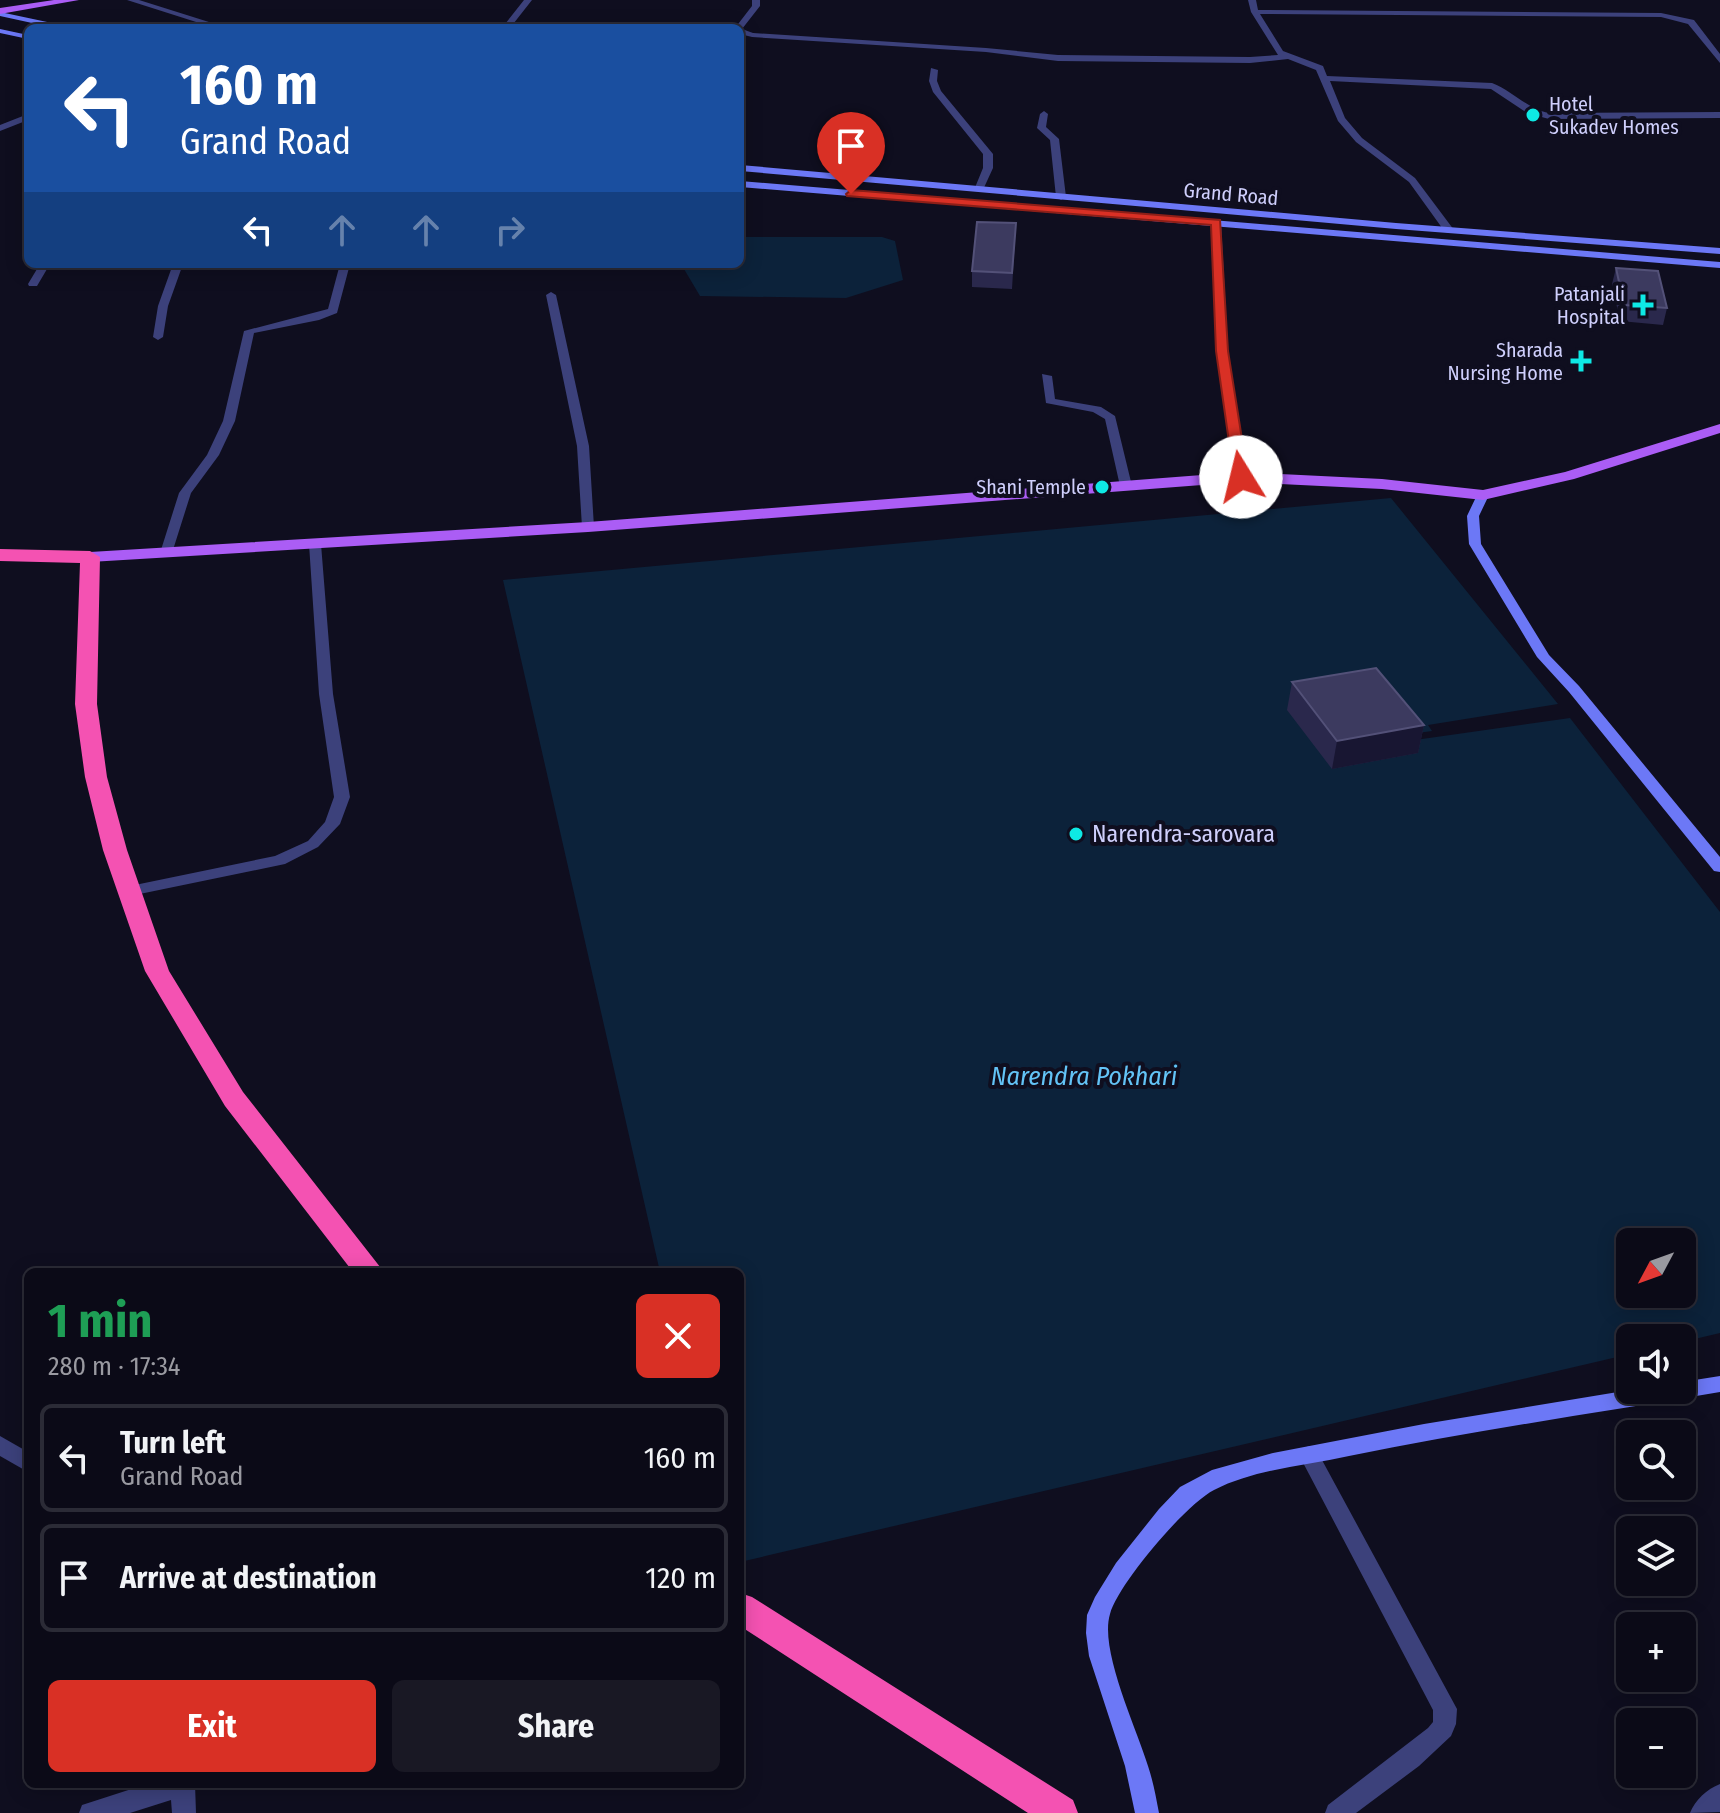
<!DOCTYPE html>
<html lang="en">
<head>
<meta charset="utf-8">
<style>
	body { margin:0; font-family:"Fira Sans Condensed",sans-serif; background:#191824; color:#f1f3f6; height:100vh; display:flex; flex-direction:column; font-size:30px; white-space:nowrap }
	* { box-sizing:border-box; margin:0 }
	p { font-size:26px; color:#9a9aa1 }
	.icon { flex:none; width:44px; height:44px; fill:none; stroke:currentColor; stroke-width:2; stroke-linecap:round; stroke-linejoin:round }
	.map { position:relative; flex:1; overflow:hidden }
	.side { position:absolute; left:24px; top:1268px; width:720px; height:520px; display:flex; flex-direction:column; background:#0b0a17; border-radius:12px; box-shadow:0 4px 20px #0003,0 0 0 2px #2b2b36 }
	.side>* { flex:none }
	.hud { position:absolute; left:24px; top:24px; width:720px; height:244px; border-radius:12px; box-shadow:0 4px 20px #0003,0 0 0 2px #2b2b36; background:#1a4fa0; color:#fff; overflow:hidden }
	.needle { width:52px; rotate:229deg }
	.fabs { position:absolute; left:1616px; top:1228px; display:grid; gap:16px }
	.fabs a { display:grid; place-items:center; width:80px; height:80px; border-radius:12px; background:#0b0a17; box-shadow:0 4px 20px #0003,0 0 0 2px #2b2b36; font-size:40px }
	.pin { position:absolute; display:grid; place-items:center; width:68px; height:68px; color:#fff; margin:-82px -34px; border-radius:50% 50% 50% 0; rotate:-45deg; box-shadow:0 0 8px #0007 }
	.pin .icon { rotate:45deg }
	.me { position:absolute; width:88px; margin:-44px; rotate:351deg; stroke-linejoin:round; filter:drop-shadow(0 0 6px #0008) }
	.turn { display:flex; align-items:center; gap:28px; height:168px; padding:0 24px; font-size:36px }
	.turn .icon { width:104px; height:104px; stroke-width:2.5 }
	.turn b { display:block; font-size:56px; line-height:68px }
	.lanes { display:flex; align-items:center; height:76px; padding:0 24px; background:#0003; justify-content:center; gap:40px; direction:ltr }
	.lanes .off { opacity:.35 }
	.round { display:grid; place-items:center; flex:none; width:84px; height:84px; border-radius:12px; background:#191824 }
	.head { display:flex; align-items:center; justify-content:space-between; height:136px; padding:0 24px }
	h1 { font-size:48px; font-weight:700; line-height:60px; color:#1e9e55 }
	.cta { display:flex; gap:16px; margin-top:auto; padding:16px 24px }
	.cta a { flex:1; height:92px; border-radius:12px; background:#d93025; color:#fff; font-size:32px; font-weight:700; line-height:92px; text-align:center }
	.cta a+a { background:#191824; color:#f1f3f6 }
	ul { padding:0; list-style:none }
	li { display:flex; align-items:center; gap:24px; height:108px; margin:0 16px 12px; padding:0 8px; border:4px solid #2b2b36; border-radius:12px }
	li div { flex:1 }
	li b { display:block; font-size:30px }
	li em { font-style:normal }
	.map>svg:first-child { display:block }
	.water { fill:#0c223a; fill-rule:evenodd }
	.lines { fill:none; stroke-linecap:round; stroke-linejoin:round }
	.street { fill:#3c417b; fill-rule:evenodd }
	.secondary { fill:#6c78f6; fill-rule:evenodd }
	.primary { fill:#ab5df5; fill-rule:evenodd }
	.highway { fill:#f452b2; fill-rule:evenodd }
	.wall { fill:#2a284c }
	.shaded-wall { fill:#181632 }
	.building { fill:#3c3a5f; stroke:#535178; stroke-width:2 }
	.route { fill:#d93025; stroke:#8d1f18; stroke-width:2 }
	.poi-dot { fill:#0ee9e5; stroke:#0f0e1f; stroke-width:3 }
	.labels { text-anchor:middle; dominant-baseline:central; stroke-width:8; stroke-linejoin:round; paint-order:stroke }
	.far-poi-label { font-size:20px; fill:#cfcffc; stroke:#0f0e1f; text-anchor:end }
	.far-street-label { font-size:20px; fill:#cfcffc; stroke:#0f0e1f }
	.poi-label { font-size:24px; fill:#cfcffc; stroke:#0f0e1f; text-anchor:start }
	.water-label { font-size:26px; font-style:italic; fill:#63c3f6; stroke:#0f0e1f }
</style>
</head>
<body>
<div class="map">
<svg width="1720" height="1813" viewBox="0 0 1720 1813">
	<rect width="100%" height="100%" fill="#0f0e1f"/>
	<path class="water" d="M740,237H882L895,241L903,280L846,298L700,296L681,264H740Z
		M1391,498L1558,704L1428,725L1432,731L1403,735L1371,695L1288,709L1408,741L1570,718L1720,912V1333L1682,1342V1338H1630V1354L740,1562V1272H660L503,580ZM1630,1242H1682V1294H1630Z"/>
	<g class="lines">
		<path class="street" d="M127,0H139L228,28H215Z
			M524,0H532L510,28H502Z
			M752,0H760V6L742,29L753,33L986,48L1058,55L1250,57L1278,55L1251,12L1248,0H1256L1258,10L1661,13L1694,20L1720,54V63L1688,24L1661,17L1260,14L1283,51L1323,66L1327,76L1492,83C1513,91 1527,109 1549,113L1720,112V118L1549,119L1527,113L1491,89L1330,81L1345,118L1362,138L1415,178L1454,230L1449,233L1445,232L1409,182L1356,142L1338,121L1316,70L1288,59L1250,63L1058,61L986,52L752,37L740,34V28H735L752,6Z
			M931,68L938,70L937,81L941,91L993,154V168L982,192L974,190L983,168V154L933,92L929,81Z
			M1044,111L1048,114L1046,127L1059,139L1066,197L1061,200L1056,197L1050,140L1037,128L1040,114Z
			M28,114V120L0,131V125Z
			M1216,219L1221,222L1228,351L1247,477L1241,481L1235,477L1216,351L1211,222Z
			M40,264H50L37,286H29L28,284Z
			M173,264H183L168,306L163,337L158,340L153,337L158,306Z
			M340,264H350L337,313L319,320L254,333L235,421L219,455L191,493L172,553L166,557L161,556L160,553L179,493L207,455L223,421L244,331L328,309Z
			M551,292L556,295L589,446L594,527L588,531L582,527L577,446L546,295Z
			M1042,374L1052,376L1055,399L1101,407L1115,416L1132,486L1130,489H1122L1120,486L1105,419L1093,412L1046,403Z
			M315,540L321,544L333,694L350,797L340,824L318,847L285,864L130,896L124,895L122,891L130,886L275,856L308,841L325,822L334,797L319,694L309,544Z
			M0,1436L28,1452V1472L0,1456Z
			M1309,1446L1316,1449L1457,1709L1456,1724L1451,1736L1419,1766L1356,1813H1325L1328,1805L1428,1728L1433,1722V1710L1299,1455L1302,1449Z
			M147,1784H195L196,1813H172L171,1800L130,1813H79L82,1805Z
			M1720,1784V1812L1690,1813C1695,1800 1707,1789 1720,1784Z"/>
		<path class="secondary" d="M0,12L66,26L70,28H55L0,16Z
			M0,29L28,35V39L0,33Z
			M740,165L1396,223L1720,248V254L1396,229L740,171Z
			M740,181L1720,262V268L740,187Z
			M1483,491L1489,495L1479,516L1481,544L1549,655L1579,686L1720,857V872L1714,871L1569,692L1537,657L1469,544L1467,516L1477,495Z
			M1720,1376V1392C1596,1413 1472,1431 1349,1456C1304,1466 1255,1469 1214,1490C1186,1504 1118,1584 1110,1614C1099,1650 1137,1729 1148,1766C1153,1781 1156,1797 1159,1813H1135L1125,1766L1089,1656L1086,1633L1087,1615L1095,1597L1116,1563L1159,1509L1180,1487L1212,1470L1273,1453L1424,1424L1630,1390H1682V1382Z"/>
		<path class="primary" d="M54,0H79L0,14V8Z
			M1720,424V433L1574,479L1483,500L1382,489L1241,482L588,532L90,562L82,557L90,552L588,522L1241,472L1382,479L1483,490L1565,472Z"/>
		<path class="highway" d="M0,549L90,551L100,557L97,704L107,777L127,850L169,971L243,1092L384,1272H353L225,1106L145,971L103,850L85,777L75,704L80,563L0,561Z
			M740,1593L752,1597L1073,1800L1078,1813H1028L740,1626Z"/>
	</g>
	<path class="wall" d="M1016,223L1012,289L972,287V271Z
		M1616,268L1667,308L1663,325L1620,321L1612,284Z
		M1292,682L1424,725L1418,753L1332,769L1287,710Z"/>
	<path class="shaded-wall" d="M1424,725L1418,753L1332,769L1337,741Z"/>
	<path class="building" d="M977,222L1016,223L1012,273L972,271Z
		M1616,268L1658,271L1667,308L1624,305Z
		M1376,668L1424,725L1337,741L1292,682Z"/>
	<path class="route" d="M851,190L1220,220L1228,351L1248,477L1246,480L1234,477L1216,351L1211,225L847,196L846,194Z"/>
	<g class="poi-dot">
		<circle cx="1533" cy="115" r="8"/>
		<path d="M1639 293h8v8h8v8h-8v8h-8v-8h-8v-8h8z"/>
		<path d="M1577 349h8v8h8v8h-8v8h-8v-8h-8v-8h8z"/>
		<circle cx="1102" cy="487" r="8"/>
		<circle cx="1076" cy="834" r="8"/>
	</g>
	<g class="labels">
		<g class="far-poi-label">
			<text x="1549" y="104" text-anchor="start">Hotel<tspan x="1549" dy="23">Sukadev Homes</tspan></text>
			<text x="1625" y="294">Patanjali<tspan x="1625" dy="23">Hospital</tspan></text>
			<text x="1563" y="350">Sharada<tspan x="1563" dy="23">Nursing Home</tspan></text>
			<text x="1086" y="487">Shani Temple</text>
		</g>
		<g class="far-street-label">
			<text transform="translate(1231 194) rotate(5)">Grand Road</text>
		</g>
		<g class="poi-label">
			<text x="1092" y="834">Narendra-sarovara</text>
		</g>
		<g class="water-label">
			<text x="1084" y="1076">Narendra Pokhari</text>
		</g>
	</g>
</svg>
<div class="fabs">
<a><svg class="needle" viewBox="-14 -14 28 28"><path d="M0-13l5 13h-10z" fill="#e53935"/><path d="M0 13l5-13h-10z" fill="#9a9aa1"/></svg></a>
<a><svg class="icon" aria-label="sound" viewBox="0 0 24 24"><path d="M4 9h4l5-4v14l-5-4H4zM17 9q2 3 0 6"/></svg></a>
<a><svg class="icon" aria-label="search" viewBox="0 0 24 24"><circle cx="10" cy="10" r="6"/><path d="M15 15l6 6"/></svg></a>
<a><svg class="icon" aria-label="layers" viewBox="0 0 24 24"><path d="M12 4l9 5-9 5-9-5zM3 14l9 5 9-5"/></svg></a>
<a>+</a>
<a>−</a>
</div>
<div class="pin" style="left:851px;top:194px;background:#d93025"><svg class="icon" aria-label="arrive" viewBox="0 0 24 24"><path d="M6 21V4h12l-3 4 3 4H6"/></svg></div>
<svg class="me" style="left:1241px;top:477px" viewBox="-20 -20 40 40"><circle r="19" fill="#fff"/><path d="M0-13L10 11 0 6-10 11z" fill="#d93025"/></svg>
<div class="hud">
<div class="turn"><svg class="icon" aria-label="left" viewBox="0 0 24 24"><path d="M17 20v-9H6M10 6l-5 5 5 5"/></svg><div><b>160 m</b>Grand Road</div></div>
<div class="lanes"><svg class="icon" aria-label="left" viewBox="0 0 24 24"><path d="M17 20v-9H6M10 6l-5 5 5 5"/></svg><svg class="icon off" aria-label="ahead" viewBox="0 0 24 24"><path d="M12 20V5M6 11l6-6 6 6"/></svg><svg class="icon off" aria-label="ahead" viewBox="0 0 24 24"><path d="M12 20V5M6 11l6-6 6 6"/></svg><svg class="icon off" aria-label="right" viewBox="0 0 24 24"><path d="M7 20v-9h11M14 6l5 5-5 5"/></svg></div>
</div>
<section class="side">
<div class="head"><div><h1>1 min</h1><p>280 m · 17:34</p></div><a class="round" style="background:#d93025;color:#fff"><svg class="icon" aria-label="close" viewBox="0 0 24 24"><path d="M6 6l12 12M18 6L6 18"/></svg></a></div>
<ul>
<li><svg class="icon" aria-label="left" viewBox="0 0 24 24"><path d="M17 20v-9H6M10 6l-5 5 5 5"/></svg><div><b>Turn left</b><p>Grand Road</p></div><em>160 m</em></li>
<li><svg class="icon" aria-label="arrive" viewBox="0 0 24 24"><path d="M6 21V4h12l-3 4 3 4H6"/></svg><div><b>Arrive at destination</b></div><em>120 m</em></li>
</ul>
<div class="cta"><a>Exit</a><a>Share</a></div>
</section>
</div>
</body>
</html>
